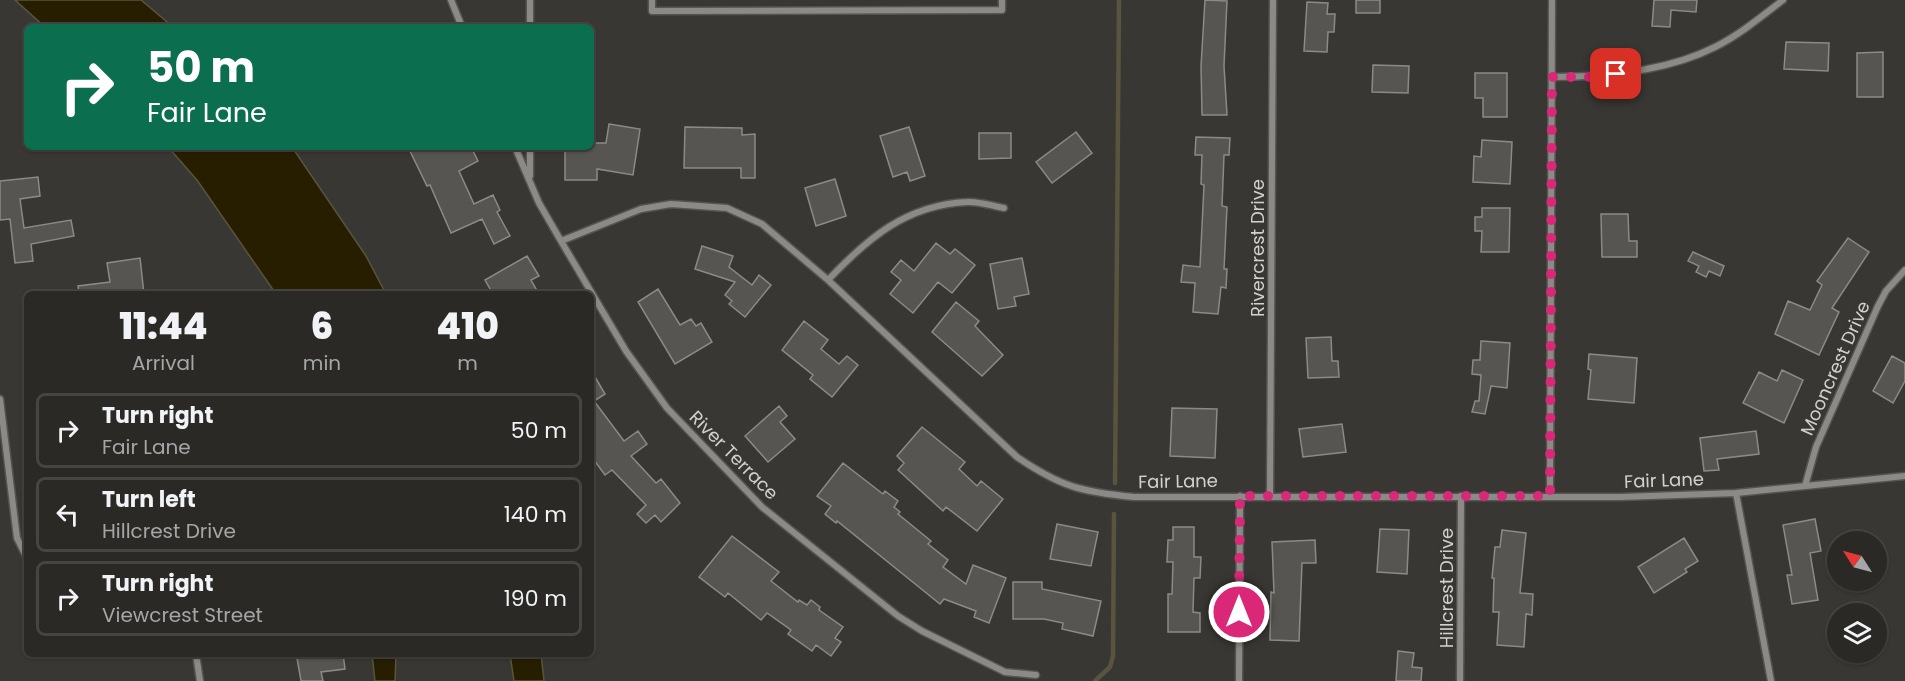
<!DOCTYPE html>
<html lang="en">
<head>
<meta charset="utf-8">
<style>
	body { margin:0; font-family:Poppins,sans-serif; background:#363532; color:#f1f3f6; height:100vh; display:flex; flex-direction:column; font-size:22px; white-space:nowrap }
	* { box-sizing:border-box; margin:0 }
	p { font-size:20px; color:#a5a6a7 }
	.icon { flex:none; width:33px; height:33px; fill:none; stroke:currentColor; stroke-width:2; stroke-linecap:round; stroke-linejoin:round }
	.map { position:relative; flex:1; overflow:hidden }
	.details { position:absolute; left:24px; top:291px; width:570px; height:366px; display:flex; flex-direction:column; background:#2a2926; border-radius:9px; box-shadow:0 2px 4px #0004,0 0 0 2px #464543 }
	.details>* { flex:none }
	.top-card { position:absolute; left:24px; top:24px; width:570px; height:126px; border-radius:9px; box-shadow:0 2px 4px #0004,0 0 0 2px #464543; background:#0b6e4f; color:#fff; overflow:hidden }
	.needle { width:39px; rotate:306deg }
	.buttons { position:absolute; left:1827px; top:531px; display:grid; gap:12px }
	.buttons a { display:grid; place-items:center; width:60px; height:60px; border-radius:50%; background:#2a2926; box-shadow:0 2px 4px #0004,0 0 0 2px #464543; font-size:30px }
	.pin { position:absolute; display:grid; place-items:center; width:51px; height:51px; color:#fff; margin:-26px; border-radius:12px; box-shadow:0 3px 9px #0006 }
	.me { position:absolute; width:66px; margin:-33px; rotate:0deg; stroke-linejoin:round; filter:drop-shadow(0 0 4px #0008) }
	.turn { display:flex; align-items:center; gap:21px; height:126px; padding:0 24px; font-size:27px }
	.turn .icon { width:78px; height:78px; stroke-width:2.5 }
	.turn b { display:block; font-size:42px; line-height:51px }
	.eta { display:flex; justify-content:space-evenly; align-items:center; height:102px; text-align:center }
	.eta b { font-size:36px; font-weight:800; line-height:42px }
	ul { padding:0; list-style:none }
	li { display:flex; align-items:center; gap:18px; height:75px; margin:0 12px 9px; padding:0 12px; border:3px solid #464543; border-radius:9px }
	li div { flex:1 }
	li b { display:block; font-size:22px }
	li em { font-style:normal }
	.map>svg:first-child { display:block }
	.water { fill:#271e00; stroke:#5a543e; stroke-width:1.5 }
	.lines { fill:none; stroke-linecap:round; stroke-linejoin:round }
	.stream { stroke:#5a543e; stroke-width:4.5 }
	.building { fill:#565551; stroke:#8c8a86; stroke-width:1.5 }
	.street-casing { stroke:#555451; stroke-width:9 }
	.street { stroke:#8c8a86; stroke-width:6 }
	.route { stroke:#db2777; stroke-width:10; stroke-dasharray:0 18 }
	.labels { text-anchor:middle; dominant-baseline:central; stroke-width:6; stroke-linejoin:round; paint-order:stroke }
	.street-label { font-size:18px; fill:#d2d1cf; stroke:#383733 }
</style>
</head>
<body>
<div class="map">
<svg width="1905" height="681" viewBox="0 0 1905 681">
	<rect width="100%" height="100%" fill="#383733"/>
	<path class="water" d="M15,0H141L173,27H45Z
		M168,147H292L366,256L386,294H276L197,180Z
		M372,654H396L395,681H375Z
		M510,654H541L544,681H514Z"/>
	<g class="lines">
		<path class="stream" d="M1115,483L1119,0
			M1095,681L1110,667L1113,656L1114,514"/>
	</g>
	<path class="building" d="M1205,0L1227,1L1224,66L1227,115H1202L1201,66Z
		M1356,0H1380V13H1356Z
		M1654,0H1697L1696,12L1671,10L1670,27L1652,26Z
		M1307,2L1328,3L1327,14H1335L1334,32H1328L1327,52L1304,51Z
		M1786,42L1829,43L1828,71L1784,69Z
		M1883,52V97H1857V53Z
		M1373,65L1409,66L1408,93L1372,92Z
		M1475,73H1507V117H1483V98H1475Z
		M609,124L640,129L633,175L597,169V180H565V147H591V143H606Z
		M685,127L742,128V135L755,134V178H741V168H684Z
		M909,127L925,176L910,181L907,172L893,177L880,136Z
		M1076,132L1092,153L1052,183L1036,162Z
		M979,133H1011V158L979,159Z
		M1196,137L1230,138L1229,155H1224L1222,206L1227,207L1224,269H1227L1226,288L1221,287L1218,314L1193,312L1195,283L1181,282L1183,265L1200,267L1204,185L1201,184L1202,155H1195Z
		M1482,140L1512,142L1510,184L1473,182L1474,156L1481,157Z
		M408,147H453L455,151L471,147L478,161L459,171L474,204L493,195L500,210L497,212L510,236L494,244L482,219L451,233L430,185L427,186Z
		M38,177L40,196L20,199L24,228L71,220L74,236L31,244L33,261L15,263L10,219L0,220V181Z
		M835,179L846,216L816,226L805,188Z
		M1482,208H1510L1509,252H1481L1482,231H1475V217H1482Z
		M1601,214H1628L1629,241H1637V257H1602Z
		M1848,238L1869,252L1832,308L1839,312L1819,355L1775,334L1788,301L1810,310L1822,285L1817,281Z
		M936,243L950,254L955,249L975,265L952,293L938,282L913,313L890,294L901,280L891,272L901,260L914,271Z
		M702,246L733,256L729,267L752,285L759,275L771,285L745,317L729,304L732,301L725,295L735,282L695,269Z
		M1693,252L1724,266L1720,276L1709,271L1706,277L1696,272L1699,266L1688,261Z
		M527,256L539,276L531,280L539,294H493L485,280Z
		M140,258L144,294H79L78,286L110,282L107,263Z
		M1022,258L1029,294L1014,297L1016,306L998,309L990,264Z
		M658,289L680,325L691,319L696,326L701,323L712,342L675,364L638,302Z
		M956,302L979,321L975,326L1003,355L982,376L932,332Z
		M804,321L828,340L821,349L839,364L847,356L858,365L832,397L810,379L813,375L782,350Z
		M1331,337L1332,361H1338L1339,377L1308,378L1306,338Z
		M1481,341L1510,343L1507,388L1491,386L1485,414L1472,412L1475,401H1479L1481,375L1472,374L1473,360H1480Z
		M1589,354L1637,358L1634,403L1588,399L1591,370L1588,369Z
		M1892,356L1905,363V381L1893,403L1873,391Z
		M591,370L605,394L594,401L624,441L638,431L647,444L631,456L656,483L661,479L680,503L661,522L655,515L646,523L637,514L646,505L612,470L605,475L591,456Z
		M1782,370L1803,380L1784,423L1743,403L1759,372L1777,381Z
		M779,406L787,416L780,422L795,439L768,462L745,436Z
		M1172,408L1217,409L1215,458L1170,456Z
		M1342,424L1346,452L1303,457L1299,429Z
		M922,427L965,462L959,469L977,486L981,481L1003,499L977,531L946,507L943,511L898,470L904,463L897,456Z
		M1756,431L1759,454L1717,459L1719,470L1704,471L1700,438Z
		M843,463L883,494L885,491L898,501L894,507L900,512L898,514L931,541L928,544L948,560L943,567L966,584L973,565L1006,578L989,623L974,617L976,611L944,599L940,604L837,521L836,523L825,514L831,506L817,496Z
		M1815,519L1821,551L1810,553L1818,600L1792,604L1787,575H1792L1783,525Z
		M1057,524L1098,532L1091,566L1050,559Z
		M1173,527H1194V557H1201L1200,578H1194L1193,612L1200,613V632H1168V594H1172L1173,562H1167L1168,540H1173Z
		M1380,529L1409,530L1407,574L1377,572Z
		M1502,530L1526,533L1520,593L1533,594L1532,615L1526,614L1524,647L1497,645L1499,612H1493L1494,578H1492L1495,547H1500Z
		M732,536L779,572L771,581L798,602L799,600L807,605L811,600L820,607L819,610L843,627L835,638L841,642L831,656L816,645L812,651L788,634L791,630L767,613L761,620L728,593L725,597L699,577Z
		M1684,538L1698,561L1685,569L1687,572L1654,593L1638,567Z
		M1315,540L1316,563H1302L1299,641L1270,640L1271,592L1274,593L1272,542Z
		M1013,582H1042V589L1101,601L1093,636L1062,629L1063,623L1044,619H1013Z
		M1398,651L1414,653L1412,667L1422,668L1421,681H1396Z
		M323,654H343L345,669L321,672L323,681H301L297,658Z"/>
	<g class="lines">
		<defs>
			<path id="street" d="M451,0L462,27
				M652,0V11L1002,10V0
				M530,27V0
				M1552,77C1605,77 1666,72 1715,47C1739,35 1761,17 1783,0
				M515,147L539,203L561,241L626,351L667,408L762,507L898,616L922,631L1005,672L1036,675
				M530,176V147
				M561,241L641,209L671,204L727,208L762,224L828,280L1017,457C1061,487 1082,492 1134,497H1621L1736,493L1905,476
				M828,280C868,238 906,205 967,202C979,201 992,206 1004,208
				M0,399L17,538L27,558
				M1805,486L1816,447L1878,306L1886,291L1905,270
				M1736,493L1771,681
				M1270,495L1273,0
				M1550,496L1552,0
				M196,654L200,681
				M1239,681L1240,496
				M1460,681L1461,496"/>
		</defs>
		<use href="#street" class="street-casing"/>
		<use href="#street" class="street"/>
	</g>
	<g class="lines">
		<path class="route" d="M1239,612L1240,496H1550L1552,77H1598L1616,74"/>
	</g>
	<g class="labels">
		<g class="street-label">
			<text transform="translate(1257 248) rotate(-90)">Rivercrest Drive</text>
			<text transform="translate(1835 368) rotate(-66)">Mooncrest Drive</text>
			<text transform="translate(734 455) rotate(45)">River Terrace</text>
			<text transform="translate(1664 480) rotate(-2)">Fair Lane</text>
			<text transform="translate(1178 481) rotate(-1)">Fair Lane</text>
			<text transform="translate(1446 588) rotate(-90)">Hillcrest Drive</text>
		</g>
	</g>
</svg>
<div class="buttons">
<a><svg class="needle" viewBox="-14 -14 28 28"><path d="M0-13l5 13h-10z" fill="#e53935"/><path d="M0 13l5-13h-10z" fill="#a5a6a7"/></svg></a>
<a><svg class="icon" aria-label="layers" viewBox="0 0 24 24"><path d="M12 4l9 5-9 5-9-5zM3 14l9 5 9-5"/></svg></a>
</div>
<div class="pin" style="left:1616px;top:74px;background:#d93025"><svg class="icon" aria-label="arrive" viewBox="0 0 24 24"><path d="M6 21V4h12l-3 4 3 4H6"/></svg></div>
<svg class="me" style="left:1239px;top:612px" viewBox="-20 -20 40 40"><circle r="17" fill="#db2777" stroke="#fff" stroke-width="3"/><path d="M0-11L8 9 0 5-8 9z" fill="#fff"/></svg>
<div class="top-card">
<div class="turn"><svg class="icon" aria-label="right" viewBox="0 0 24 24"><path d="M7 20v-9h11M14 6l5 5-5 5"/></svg><div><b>50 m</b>Fair Lane</div></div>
</div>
<section class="details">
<div class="eta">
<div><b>11:44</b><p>Arrival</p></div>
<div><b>6</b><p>min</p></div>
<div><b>410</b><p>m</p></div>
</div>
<ul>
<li><svg class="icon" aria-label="right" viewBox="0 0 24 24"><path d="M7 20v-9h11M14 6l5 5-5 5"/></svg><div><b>Turn right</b><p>Fair Lane</p></div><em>50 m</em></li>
<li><svg class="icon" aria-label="left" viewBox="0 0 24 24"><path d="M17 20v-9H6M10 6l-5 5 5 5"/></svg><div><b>Turn left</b><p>Hillcrest Drive</p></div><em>140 m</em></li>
<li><svg class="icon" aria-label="right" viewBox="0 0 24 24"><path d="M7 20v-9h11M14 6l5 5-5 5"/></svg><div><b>Turn right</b><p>Viewcrest Street</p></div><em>190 m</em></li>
</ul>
</section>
</div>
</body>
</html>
